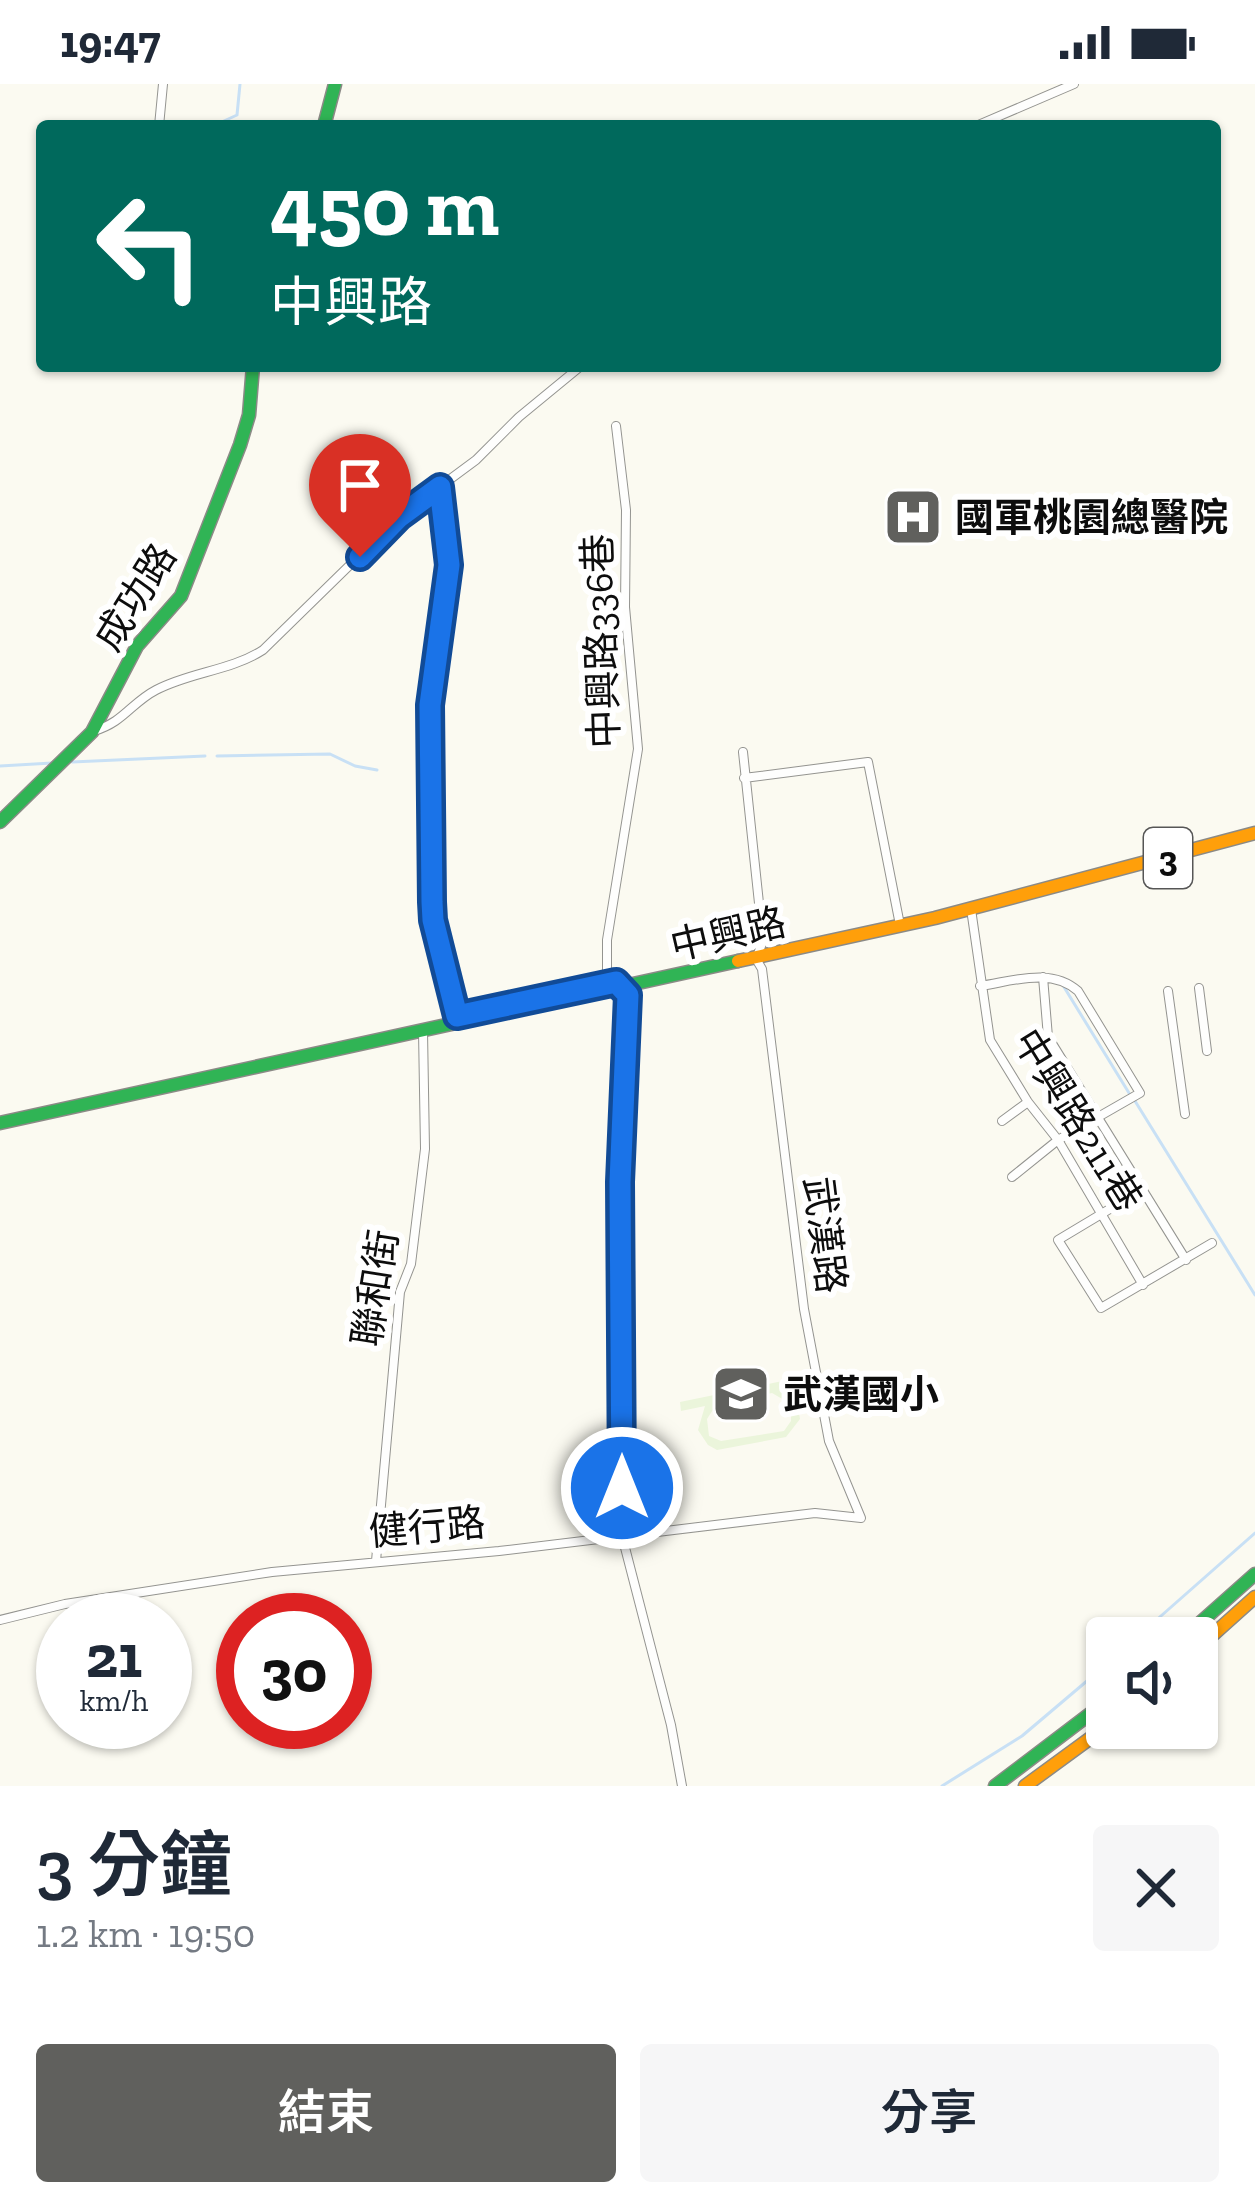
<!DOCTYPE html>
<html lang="zh-TW">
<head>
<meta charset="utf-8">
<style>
	body { margin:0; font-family:"Zilla Slab","Noto Sans TC",serif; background:#f6f6f7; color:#1f2937; height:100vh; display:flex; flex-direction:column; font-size:45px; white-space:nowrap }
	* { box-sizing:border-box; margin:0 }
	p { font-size:39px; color:#747a83 }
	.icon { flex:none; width:66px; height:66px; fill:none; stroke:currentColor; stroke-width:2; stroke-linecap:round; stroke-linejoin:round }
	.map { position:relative; height:1702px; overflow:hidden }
	.side { display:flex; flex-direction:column; background:#fff; flex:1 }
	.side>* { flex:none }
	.guide { position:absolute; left:36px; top:36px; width:1185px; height:252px; border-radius:12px; box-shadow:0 3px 9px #0004; background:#00695c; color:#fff; overflow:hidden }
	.fabs { position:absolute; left:1086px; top:1533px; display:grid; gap:24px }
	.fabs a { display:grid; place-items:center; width:132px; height:132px; border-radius:12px; background:#fff; box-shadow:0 3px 9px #0004; font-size:60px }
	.speed { position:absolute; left:36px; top:1509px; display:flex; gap:24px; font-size:60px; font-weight:700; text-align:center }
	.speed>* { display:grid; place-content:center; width:156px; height:156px; border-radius:50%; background:#fff; box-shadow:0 3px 9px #0004; line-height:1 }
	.speed small { font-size:30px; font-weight:400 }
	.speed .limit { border:18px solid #d22; background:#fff; color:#111 }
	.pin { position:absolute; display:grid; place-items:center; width:102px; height:102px; color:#fff; margin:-123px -51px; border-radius:50% 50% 50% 0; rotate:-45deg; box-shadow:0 0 12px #0007 }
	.pin .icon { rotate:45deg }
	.me { position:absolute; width:132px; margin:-66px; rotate:0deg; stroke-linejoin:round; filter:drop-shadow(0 0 9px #0008) }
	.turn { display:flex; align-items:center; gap:42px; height:252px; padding:0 36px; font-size:54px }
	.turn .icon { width:156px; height:156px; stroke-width:2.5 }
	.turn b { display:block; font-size:84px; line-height:102px }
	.round { display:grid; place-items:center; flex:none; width:126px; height:126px; border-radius:12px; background:#f6f6f7 }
	.summary { display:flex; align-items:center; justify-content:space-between; height:204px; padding:0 36px }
	h1 { font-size:72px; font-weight:600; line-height:90px }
	.action { display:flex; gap:24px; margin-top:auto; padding:24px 36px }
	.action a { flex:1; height:138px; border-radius:12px; background:#60605d; color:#fff; font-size:48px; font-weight:600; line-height:138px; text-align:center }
	.action a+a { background:#f6f6f7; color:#1f2937 }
	.status { display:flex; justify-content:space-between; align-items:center; height:84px; padding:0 60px; background:#fff; direction:ltr }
	.status svg { height:33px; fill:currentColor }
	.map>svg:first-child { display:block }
	.pitch { fill:#ebf5db; fill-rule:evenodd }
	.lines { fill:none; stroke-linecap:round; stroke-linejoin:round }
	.stream { stroke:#c8e0f5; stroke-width:3 }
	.street-casing { stroke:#949490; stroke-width:10 }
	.fast-casing { stroke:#8b8a86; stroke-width:15 }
	.slow-casing { stroke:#8b8a86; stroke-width:15 }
	.street { stroke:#fefefd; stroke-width:8 }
	.fast { stroke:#30b455; stroke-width:12 }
	.slow { stroke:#ff9f0a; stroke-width:12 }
	.route-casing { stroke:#114b97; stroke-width:30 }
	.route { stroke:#1a73e8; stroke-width:21 }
	.labels { text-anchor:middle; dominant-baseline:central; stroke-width:12; stroke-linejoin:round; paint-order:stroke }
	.shield { fill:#fff; stroke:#565656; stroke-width:3 }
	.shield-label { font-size:36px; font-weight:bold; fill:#0d0d0d }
	.poi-label { font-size:39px; font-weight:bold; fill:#0d0d0d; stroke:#fff; text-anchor:start }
	.street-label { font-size:39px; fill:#0d0d0d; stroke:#fff }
</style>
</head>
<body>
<div class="status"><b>19:47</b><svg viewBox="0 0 49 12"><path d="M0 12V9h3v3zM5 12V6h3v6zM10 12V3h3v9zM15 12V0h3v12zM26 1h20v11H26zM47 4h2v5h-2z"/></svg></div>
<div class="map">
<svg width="1255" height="1702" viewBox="0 0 1255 1702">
	<rect width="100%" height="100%" fill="#fbfaf1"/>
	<path class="pitch" d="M802,1293V1300L788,1304L797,1317L800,1335L786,1353L717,1366L708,1361L698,1346L705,1322L681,1327L680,1318ZM772,1309L791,1320V1337L784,1347L721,1357L709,1352L707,1335L716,1321Z"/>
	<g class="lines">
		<path class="stream" d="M213,42L237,31L240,0
			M217,672L330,670L355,682L377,686
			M72,678L205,672
			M0,682L52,679
			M1064,903L1129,1009
			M1135,1017L1255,1211
			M1136,1554L1255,1449
			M942,1702L1022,1652L1107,1580"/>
		<defs>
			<path id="street" d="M159,42L163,0
				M976,42L1074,0
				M616,342L626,426L625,523L638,665L607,856V889L628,911L620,1098L622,1452L671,1641L682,1702
				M439,403L449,481L430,621L432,817L433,836L458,936
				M94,647C124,638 131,619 156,606C190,588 230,587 263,566L399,433L476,376L519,333L581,282
				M744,694L868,678L900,841
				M971,825L990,956L1028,1018L1058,1056L1143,1201
				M1043,893L1048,953L1186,1176
				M980,902C1014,897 1051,883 1078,907L1140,1009L1058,1056L1012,1093
				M1199,904L1207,967
				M1168,907L1185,1030
				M1002,1037L1028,1018
				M1143,1105L1058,1156L1101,1224L1212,1159
				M376,1477L400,1208L411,1180L425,1065L423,947
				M0,1536L65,1520L272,1488L499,1467L815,1429L861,1434L829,1357L804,1225L762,885L756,875L763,857L743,668"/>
			<path id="fast" d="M324,42L335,0
				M0,738L92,648L137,562L181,512L240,361L249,331L253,282
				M0,1039L738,877
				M1183,1554L1255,1490
				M995,1702L1107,1617"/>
			<path id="slow" d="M738,877L935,834L1255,749
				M1197,1565L1255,1513
				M1025,1702L1107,1642"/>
		</defs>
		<use href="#street" class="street-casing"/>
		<use href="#fast" class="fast-casing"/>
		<use href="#slow" class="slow-casing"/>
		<use href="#street" class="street"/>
		<use href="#fast" class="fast"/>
		<use href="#slow" class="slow"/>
	</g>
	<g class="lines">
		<defs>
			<path id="route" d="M360,473L399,433L440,403L449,481L430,621L432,818L433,836L457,932L616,898L628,911L620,1098L622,1404"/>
		</defs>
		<use href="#route" class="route-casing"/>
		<use href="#route" class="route"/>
	</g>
	<defs>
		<symbol id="hospital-square" viewBox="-11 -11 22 22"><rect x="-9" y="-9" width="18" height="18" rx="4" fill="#60605d" stroke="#fff"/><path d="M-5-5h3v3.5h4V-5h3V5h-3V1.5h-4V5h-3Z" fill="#fff"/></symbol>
		<symbol id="school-square" viewBox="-11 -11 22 22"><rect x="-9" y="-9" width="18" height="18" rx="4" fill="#60605d" stroke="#fff"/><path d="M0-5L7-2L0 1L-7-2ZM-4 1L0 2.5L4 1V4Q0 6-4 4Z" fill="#fff"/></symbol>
	</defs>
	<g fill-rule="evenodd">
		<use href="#hospital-square" x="880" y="400" width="66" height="66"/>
		<use href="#school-square" x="708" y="1277" width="66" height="66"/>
	</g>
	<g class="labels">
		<rect class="shield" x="1144" y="744" width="48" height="60" rx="9"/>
		<g class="shield-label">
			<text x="1168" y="774">3</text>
		</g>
		<g class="poi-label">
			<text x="955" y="433">國軍桃園總醫院</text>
			<text x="783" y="1310">武漢國小</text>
		</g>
		<g class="street-label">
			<text transform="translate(135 513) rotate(-58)">成功路</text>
			<text transform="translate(601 557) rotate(-92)">中興路336巷</text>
			<text transform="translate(728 850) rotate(-13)">中興路</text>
			<text transform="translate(1078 1036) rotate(58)">中興路211巷</text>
			<text transform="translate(825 1151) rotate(83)">武漢路</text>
			<text transform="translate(375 1204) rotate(-81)">聯和街</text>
			<text transform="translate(427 1443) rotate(-5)">健行路</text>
		</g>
	</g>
</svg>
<div class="fabs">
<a><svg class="icon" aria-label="sound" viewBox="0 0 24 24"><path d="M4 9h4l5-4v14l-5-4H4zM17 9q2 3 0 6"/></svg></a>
</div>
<div class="speed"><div>21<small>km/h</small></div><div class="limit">30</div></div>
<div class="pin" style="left:360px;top:473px;background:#d93025"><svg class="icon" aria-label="arrive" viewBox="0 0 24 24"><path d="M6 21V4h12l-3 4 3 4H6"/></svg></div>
<svg class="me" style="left:622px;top:1404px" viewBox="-20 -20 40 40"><circle r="17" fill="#1a73e8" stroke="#fff" stroke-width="3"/><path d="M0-11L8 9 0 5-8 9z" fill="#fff"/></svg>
<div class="guide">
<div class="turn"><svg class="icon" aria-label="left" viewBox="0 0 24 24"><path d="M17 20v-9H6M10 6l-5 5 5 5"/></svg><div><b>450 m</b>中興路</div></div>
</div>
</div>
<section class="side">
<div class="summary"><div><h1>3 分鐘</h1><p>1.2 km · 19:50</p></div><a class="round"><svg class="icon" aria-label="close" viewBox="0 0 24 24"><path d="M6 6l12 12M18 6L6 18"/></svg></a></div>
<div class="action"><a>結束</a><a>分享</a></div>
</section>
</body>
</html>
